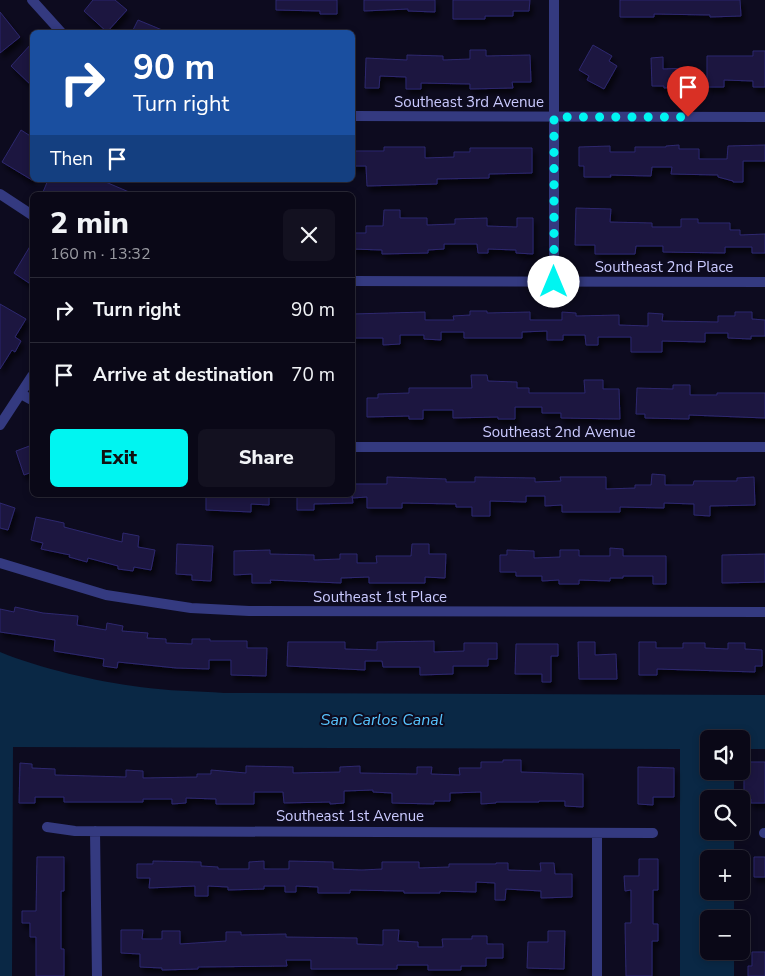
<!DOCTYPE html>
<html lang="en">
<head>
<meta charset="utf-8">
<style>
	body { margin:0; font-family:"Nunito Sans",sans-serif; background:#131120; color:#f1f3f6; height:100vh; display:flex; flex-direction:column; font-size:19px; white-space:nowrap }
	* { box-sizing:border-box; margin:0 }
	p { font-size:16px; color:#999aa1 }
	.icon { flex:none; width:28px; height:28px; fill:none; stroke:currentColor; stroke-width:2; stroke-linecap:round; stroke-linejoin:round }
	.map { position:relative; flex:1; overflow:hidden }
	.sheet { position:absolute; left:30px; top:192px; width:325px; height:305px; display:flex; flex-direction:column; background:#0a0817; border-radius:8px; box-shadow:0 2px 8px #0003,0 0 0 1px #2a2936 }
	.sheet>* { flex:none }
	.guide { position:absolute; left:30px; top:30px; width:325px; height:152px; border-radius:8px; box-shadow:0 2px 8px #0003,0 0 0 1px #2a2936; background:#1a4fa0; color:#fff; overflow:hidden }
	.buttons { position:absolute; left:700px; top:730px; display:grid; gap:10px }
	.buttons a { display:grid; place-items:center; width:50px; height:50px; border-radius:8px; background:#0a0817; box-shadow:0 2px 8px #0003,0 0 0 1px #2a2936; font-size:25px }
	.pin { position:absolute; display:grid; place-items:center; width:42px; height:42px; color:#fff; margin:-51px -21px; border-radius:50% 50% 50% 0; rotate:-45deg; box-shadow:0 0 5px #0007 }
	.pin .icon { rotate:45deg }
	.me { position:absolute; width:55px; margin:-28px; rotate:0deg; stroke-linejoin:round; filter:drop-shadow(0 0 4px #0008) }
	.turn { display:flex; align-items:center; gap:18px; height:105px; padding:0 20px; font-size:22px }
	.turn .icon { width:65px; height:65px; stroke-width:2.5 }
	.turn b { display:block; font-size:35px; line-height:42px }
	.then { display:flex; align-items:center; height:48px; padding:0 20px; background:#0003; gap:10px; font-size:19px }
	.round { display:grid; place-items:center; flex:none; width:52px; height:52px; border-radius:8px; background:#131120 }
	.head { display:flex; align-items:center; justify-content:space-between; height:85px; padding:0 20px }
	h1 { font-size:30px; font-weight:800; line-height:38px }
	.action { display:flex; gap:10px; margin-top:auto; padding:10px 20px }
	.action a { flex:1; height:58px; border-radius:8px; background:#00f5f1; color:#111; font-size:20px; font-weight:800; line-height:58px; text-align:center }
	.action a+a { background:#131120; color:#f1f3f6 }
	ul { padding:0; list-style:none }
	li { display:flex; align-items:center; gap:15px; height:65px; padding:0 20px; border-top:1px solid #2a2936 }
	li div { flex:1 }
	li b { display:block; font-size:19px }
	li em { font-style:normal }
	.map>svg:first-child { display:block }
	.water { fill:#0a2845 }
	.building { fill:#1a1741; stroke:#2e286e; filter:url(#shadow) }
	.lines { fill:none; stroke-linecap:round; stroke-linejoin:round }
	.street { stroke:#343a80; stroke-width:10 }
	.route { stroke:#00f5f1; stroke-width:9; stroke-dasharray:0 16.2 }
	.labels { text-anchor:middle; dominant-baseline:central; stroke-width:4; stroke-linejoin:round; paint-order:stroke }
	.street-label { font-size:15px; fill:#cacaff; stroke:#0d0b1f }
	.water-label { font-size:16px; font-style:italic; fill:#58c5ff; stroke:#0d0b1f }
</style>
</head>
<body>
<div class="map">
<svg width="765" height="976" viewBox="0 0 765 976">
	<defs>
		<filter id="shadow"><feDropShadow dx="3" dy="5" stdDeviation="2.5" flood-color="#0009"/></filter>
	</defs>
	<rect width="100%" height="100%" fill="#0d0b1f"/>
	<path class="water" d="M0,652C42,669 95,681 140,687C168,691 196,691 224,693L765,695V749H741V739H709V771H734V799H709V831H734V859H709V891H734V919H709V951H734V976H680V749L13,747L12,976H0Z"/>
	<path class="building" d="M93,0H115L127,10L107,32L84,11Z
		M276,0H337V14H320V11L276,10Z
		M364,0H435V12L408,11V9L364,11Z
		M453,0H530L529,11H513V16H485V19H453Z
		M620,0H740L741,16L710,17V15L654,14V17H620Z
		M0,12L20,37L0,53Z
		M138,20L167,32H132Z
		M32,43V86L11,66Z
		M593,45L612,56L609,61L617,66L604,89L587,80L589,76L579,70Z
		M470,50H486V56L530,55L531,82H512L513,88L470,89V84L421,83V89H406V77L380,76L379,88H365L366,58L407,60V55L443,56V60L470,59Z
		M753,51H765V87H753V81L724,80V87H707V56H753Z
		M663,57V69L688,68V87L664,88V86H652L651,58Z
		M21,130L32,137V180L2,162Z
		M679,145V149H699V159H727L728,146L765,145V161H743V182H733V181L718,177V175L671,174L672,167H652L651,176L610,175L611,177H584V166H579V147L610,146V152H635V147H666V146Z
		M384,147H425V158L454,157V152H470V148H532V173L489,174V178L437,179V184L367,186L366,166H352V151H384Z
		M48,180H101L136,195H51L43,192Z
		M576,208L611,209L610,222L652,223V227H681V219H698V223H730V230H740V235L765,234V253H752V247H725V253L663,252V246H636L635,254H595V245H575Z
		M384,210H400V218H427V225L455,224V219L487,218V226L517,227V218H533V254L516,253V250L488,249V253H478L477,244H444V249L428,250V253L382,254V250L352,249V233H366V226H383Z
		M32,243V285L14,273Z
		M0,304L26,319L15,337L21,341L15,352L12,350L0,369Z
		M470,311H487V313L530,312V320H562V312L576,313V316L619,315V325L648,326V313L663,314L662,321L718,322V316H735V312H752V319L765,320V336H751V339L728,338V333H705V342L662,341V352H631V337H598V345H586L585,335H563V340H547V331L522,332V338H464V332H441V340L424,339V335H400V344L383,345V338H352V314L425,312V320H454L453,316L470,315Z
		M471,375H487L488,381L517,382V388H529V393H585L584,380H603V389H619L620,419L561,418V413H542V407H515V419H498V417L453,418V410H423V419H409V416L367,417V398H378V394L409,393V388H472Z
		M673,385H690V395H717V393H765V418L689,415V419L645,418V414H636L637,388L673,389Z
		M32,445V472L24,475L16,451Z
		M652,474L665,475V485H693L694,481H737V478L754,477L755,505L710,506V516L694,515V504L664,503V508L620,507V512H562V505L545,506V496H526V502L490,501V516H472V507H456V504L402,503V508H367V497L352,498V484H387V477L446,479V482H475V477L535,478V482L561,481L560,477H606V489L635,488V485H651Z
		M206,495H269V505L251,504V512L206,510Z
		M297,495H352L353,503L314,504V510H297Z
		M0,503L15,508L8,530L0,528Z
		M36,517L64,523V527L122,542L123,533L139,536L138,547L155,550L151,570L134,567L133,571L118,569V566L88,558L87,562L69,557L70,555L41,549L43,543L31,540Z
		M177,544L213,546L211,581L192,580V575L176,574Z
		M412,544H429V554H446L445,578L425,577V583H369V577L341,578V583L270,580L271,583H252V574L234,575V551L270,550V554L314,555V560L340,559V554H357V563H377L376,556H411Z
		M610,548L623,549V556H666V584H653V576H623V578H610V581L579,580V584H559V580L542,581V576H516V572H500V555H507V550L534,551V558L560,557V550H579V556H610Z
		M765,554V582L722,583V555Z
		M15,607L43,613L78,616L77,625L106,630L107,623L123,626L122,631L148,633L147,638L166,639V643L192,644V639H210V641H247V648H267L266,676L231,675V660H209V669L176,668L118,662L117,668L103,666L104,659L54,651L55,640L0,632V609L14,612Z
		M434,641V652L464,651V643H497V659H488V666H453V674L420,675V667H383L382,661H365V670L287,666L288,642H345V649L377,650V642Z
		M578,642H595V655L616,654L617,679H579Z
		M639,642H656V648H683V643H705V648L728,649V643H745V649L762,650V666H755V672L657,669V675H639Z
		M516,644H558V656H551V682H542V674H515Z
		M503,760H521V772L583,774V807L565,806V801H539V802H496V803L481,804V792L450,793V801H434V804L392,803V793L373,792V790L344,791V803L330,804V802L284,803L283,792H254V804H216V799L186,798V803L172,804V799H143V802H64V797H35V803H19L20,763L32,764V768L55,769V775L126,777V770L143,771V778L197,777V774H211V770L246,773V766L293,767V773L340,772V767L360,766V773L417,774V767H432L431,774L460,775L459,768H481V762H503Z
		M744,762H765V803H751V799H744Z
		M638,767L674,768V797H653V805L638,804Z
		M37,857H64V891H61V949H64V976H36V937H30V923H22V911H36Z
		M754,857H765V877H754Z
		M639,859H658V890H653V924H658V941H652V976H626L625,923H631V890L625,891L624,876H639Z
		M153,861L201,862V866L218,867V869H249V862L264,861V869H289V861L333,862V869L362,870L382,869V862H419V868L449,867V864H496V863H508V870L541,871L540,863H554L555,874H572V897L541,898V891L506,889L505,900H495V883L476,882V892L440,891V893H404V891L350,890V893H318V887L296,886V892H285V886H264V889L228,890V887L208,886V896H195V886L149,888L150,878H137V864H153Z
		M121,930H143L142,939H162V931H180V944L226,941V932H241V935L286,934V937L357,938V944L383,945V930H399L398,941L418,942V947H443L442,939H472V936H487V944H503V958H486V966H461V970H428V965H397V969H311V960H286L287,966L198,967V969L162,970V968L140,967V954L121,953Z
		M548,931H565L564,969L527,968L528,942H548Z
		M752,952H765V976H748V966H752Z"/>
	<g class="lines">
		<path class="street" d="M32,0L61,32
			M554,0V282
			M352,116L765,117
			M0,194L32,215
			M352,281L765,282
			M21,394L32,400
			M0,425L32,376
			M352,447H765
			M0,563L106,595L191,608L249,611L765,612
			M47,827L75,831L653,833
			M95,831L97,976
			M764,833H765
			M597,976V833"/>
	</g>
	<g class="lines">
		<path class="route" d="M554,282V117H688"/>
	</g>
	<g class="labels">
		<g class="street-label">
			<text x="469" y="102">Southeast 3rd Avenue</text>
			<text x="664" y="267">Southeast 2nd Place</text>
			<text x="559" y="432">Southeast 2nd Avenue</text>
			<text x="380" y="597">Southeast 1st Place</text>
			<text x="350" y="816">Southeast 1st Avenue</text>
		</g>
		<g class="water-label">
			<text x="382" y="720">San Carlos Canal</text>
		</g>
	</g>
</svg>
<div class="buttons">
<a><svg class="icon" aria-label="sound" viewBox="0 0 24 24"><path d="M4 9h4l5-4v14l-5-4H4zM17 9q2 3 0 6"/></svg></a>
<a><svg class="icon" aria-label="search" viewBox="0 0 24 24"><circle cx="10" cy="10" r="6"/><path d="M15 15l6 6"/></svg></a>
<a>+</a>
<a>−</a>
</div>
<div class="pin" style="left:688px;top:117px;background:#d93025"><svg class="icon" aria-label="arrive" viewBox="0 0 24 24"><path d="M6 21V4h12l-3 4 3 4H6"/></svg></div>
<svg class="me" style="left:554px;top:282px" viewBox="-20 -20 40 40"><circle r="19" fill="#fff"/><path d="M0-13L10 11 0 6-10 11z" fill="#00f5f1"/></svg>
<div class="guide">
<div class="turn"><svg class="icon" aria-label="right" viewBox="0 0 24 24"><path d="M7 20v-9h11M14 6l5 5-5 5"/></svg><div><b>90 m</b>Turn right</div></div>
<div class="then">Then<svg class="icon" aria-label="arrive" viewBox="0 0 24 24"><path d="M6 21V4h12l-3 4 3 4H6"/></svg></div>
</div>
<section class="sheet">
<div class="head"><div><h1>2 min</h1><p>160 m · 13:32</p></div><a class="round"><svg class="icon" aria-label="close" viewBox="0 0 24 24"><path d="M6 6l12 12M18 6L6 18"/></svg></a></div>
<ul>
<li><svg class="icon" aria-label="right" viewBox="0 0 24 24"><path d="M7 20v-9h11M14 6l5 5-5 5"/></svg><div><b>Turn right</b></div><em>90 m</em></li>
<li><svg class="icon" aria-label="arrive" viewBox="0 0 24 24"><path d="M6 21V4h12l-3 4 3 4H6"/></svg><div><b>Arrive at destination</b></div><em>70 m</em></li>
</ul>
<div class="action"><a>Exit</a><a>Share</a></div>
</section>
</div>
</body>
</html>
